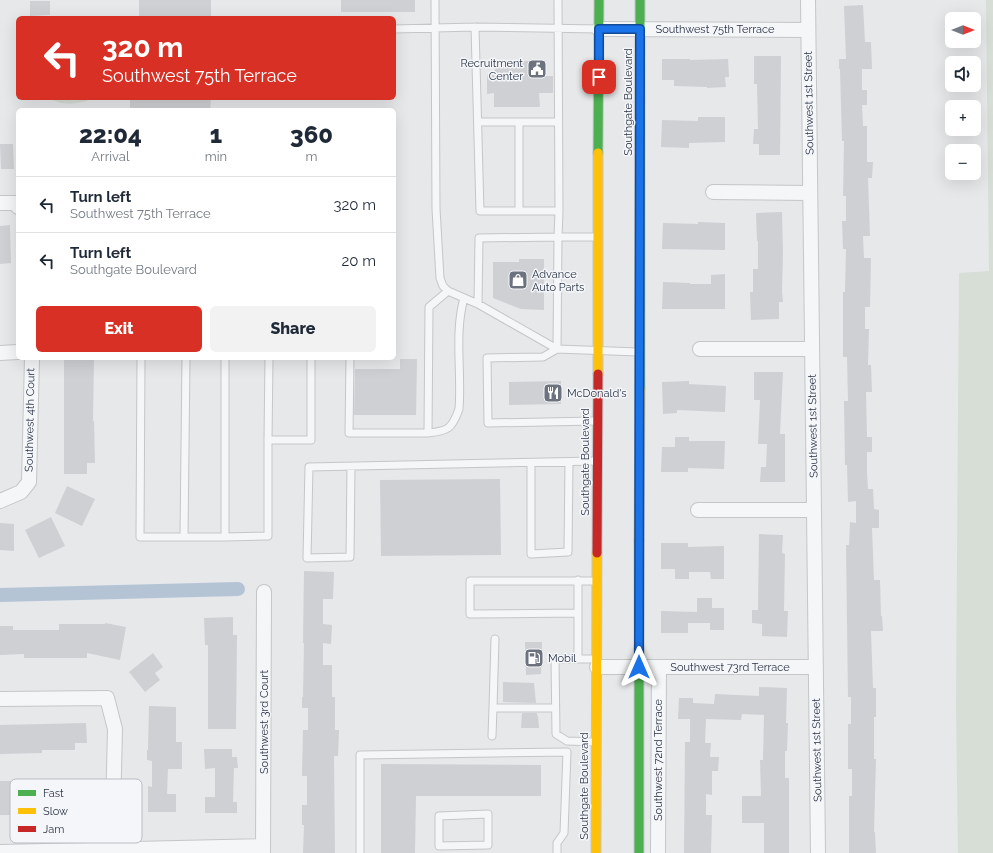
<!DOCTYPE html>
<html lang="en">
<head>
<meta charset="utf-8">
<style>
	body { margin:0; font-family:Raleway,sans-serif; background:#f2f2f3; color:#1f2937; height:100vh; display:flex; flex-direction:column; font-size:15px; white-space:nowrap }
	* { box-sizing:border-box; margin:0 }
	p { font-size:13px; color:#747a83 }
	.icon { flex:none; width:22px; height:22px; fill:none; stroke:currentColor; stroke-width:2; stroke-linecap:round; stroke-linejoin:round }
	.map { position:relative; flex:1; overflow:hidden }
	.drawer { position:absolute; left:16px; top:108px; width:380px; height:252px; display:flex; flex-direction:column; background:#fff; border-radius:6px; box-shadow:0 4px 16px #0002 }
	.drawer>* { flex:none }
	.top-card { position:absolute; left:16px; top:16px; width:380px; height:84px; border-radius:6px; box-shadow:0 4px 16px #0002; background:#d93025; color:#fff; overflow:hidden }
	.needle { width:26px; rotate:90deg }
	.buttons { position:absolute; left:945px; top:12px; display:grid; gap:8px }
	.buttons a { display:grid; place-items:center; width:36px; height:36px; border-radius:6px; background:#fff; box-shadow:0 4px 16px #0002; font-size:20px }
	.pin { position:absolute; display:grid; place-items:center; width:34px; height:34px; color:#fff; margin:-17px; border-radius:8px; box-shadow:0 2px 6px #0006 }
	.me { position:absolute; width:44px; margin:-22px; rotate:0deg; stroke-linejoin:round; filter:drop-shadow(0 0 3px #0008) }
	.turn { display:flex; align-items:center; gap:14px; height:84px; padding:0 20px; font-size:18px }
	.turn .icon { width:52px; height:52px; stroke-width:2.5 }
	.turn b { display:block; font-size:28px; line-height:34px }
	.eta { display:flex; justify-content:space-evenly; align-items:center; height:68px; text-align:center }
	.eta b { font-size:24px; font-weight:800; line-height:28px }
	.cta { display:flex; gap:8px; margin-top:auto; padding:8px 20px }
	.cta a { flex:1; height:46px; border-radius:6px; background:#d93025; color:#fff; font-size:16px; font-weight:800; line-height:46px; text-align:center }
	.cta a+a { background:#f2f2f3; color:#1f2937 }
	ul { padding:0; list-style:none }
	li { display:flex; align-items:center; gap:12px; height:56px; padding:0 20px; border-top:1px solid #e0e1e3 }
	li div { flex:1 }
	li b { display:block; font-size:15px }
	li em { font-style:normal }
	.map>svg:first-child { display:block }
	.green { fill:#d6ded6 }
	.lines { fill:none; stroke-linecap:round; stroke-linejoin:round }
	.canal { stroke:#b4c4d5; stroke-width:14 }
	.building { fill:#ced0d3 }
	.lane-casing { stroke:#c4c6c8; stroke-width:9 }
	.street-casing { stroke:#c4c6c8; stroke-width:16 }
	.fast-casing { stroke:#c4c6c8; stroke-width:11 }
	.slow-casing { stroke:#c4c6c8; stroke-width:11 }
	.jam-casing { stroke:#c4c6c8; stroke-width:11 }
	.lane { stroke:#f5f6f7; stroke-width:7 }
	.street { stroke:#f5f6f7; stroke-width:14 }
	.fast { stroke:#4caf50; stroke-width:9 }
	.slow { stroke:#ffc107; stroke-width:9 }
	.jam { stroke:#c62828; stroke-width:9 }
	.route-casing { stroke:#114b97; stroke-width:10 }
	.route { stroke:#1a73e8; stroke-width:7 }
	.labels { text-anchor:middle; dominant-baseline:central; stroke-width:3; stroke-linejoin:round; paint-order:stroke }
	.street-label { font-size:11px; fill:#2b3445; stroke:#f4f6f9 }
	.poi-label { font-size:11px; fill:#2b3445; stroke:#f4f6f9; text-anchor:start }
	.key { fill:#f4f6f9; stroke:#b8bcc3; stroke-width:1 }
	.key-label { font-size:11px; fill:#2b3445 }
</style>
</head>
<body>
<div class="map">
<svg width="993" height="853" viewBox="0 0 993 853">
	<rect width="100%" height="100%" fill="#e6e8ea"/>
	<path class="green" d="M986,0H993V853H958L956,706L959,273L989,271Z
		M49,98H87V101C73,104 63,106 49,98Z"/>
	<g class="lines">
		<path class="canal" d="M0,595L238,589"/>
	</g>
	<path class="building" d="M139,0H211V18H139Z
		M341,0H415V12H341Z
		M30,1H50V15L30,16Z
		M863,5L865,42H871L872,69H862V90H867V105H862L863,126H867V162H873L872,178H868L870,236H863L864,258H871L870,307H865V329H869L868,365H871L872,392H866L867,437H872V452H867V472L868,489H873L874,509L879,510V528H872L874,580H880L881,616H882L883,631H871L873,688H876V717H874V759H876L874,832H875L876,853H849V796H852V769H848V724H851V697H848L846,545H849L850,522L856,523V501L848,502L847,465H845L844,401H848L847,357H843V292H845L846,249H843L842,221H846V196H843L844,141H842L840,69H839V59H846L844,6Z
		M754,56H781L780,155H759V144H753L754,129H758L757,84H754Z
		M662,59H690V60L728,59L729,77H725L726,87L707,88V87L674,86V80H662Z
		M495,61H539L540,76H553V93H539L540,107H494V93L487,94V75H495Z
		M130,98H211L210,110H130Z
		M698,117H725V142L689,143V148L661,147L662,120L698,121Z
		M0,144H13L14,169H1Z
		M782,212L783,254L782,291L783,302H779V319L751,320L750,292H753V269H758V241H757L756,213Z
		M698,222L725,223V250L662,249L663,223L698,224Z
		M10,225L11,263L0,264V226Z
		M519,259H544V310L521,309L493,298V262H519Z
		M725,274V309H662L663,282L690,283V284H711V275Z
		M64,358H94L93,421H94L95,463H87V474H64Z
		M400,359H417L416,415H354L355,369H400Z
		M754,372H783L780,434H785V482H760L761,467H766L767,444H758L760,400H754Z
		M561,381V404L509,405V382Z
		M689,381V384L726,386L725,412L677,410V413L663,414L662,382Z
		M675,437H689V441H725L724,469L688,468V472H661L662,447H675Z
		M500,479L501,555L381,556L380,480Z
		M67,486L95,499L82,526L55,513Z
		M51,517L65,546L39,558L25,530Z
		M0,523L14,524V551L0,550Z
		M759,534L783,535L782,553L785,554L784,611H788L787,637L762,636V624L752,623V610H758Z
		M661,543H688V547L724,546V579H711L710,572H689V579H675V569H661Z
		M304,571L334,572L333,599H323V624L332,625L331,644L323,643V665H332V697H335V730H339L338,756H334L335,853H303L304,825H302V805H307V776H302L303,730H308V708H302V697H303L304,643H303Z
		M697,598H712V608H724V630H710V623H688V633H661V611L697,612Z
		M233,617V635H237L236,729H208V645H205L204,618Z
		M105,623L126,627L120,660L87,653V658H24V654L0,655V626H13V630H59V624H105Z
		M525,642H542L541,674L526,675Z
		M153,653L163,667L155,673L160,680L145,692L129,672Z
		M503,682L534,683L536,703L503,702Z
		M759,687L787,688L786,723H788L787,751H785V778H789V853H764V823H742V796H761L760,760H763L764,715L742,714L741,720L706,719L705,743H711L710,757H719L718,771H712V795L706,794V815H712L711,853H684L685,742H690V719H678L679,698H693V703L714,704L715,694L759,696Z
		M149,706L176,707V742H182V769H168L167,794H176V812H148V786L152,787V761L147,760V750H148Z
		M522,713H537V715L538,716L539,728H521Z
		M86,723L87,743H75V750H42V753L0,754V725Z
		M204,749H232V757H237L238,768H234L233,802H237V813H205V797H215V768L205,769Z
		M381,764L541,765V796H416L415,853H381Z
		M0,781H37V786L68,785V792H81V808L65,809V814H54V809L29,810V815H0Z"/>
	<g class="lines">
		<defs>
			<path id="lane" d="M435,0L436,209L440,278L443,286L448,291L478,304L557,349L638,352
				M475,27L480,211H559L558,0
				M394,29L475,27L599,29
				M478,122H557
				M519,211V122
				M478,304L479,238L558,237L559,211
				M141,358L140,537H184
				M186,358L184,537H225
				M225,358V537L268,536V440H311V358
				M350,358L349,433H428L429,307L448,291
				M595,421L488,423L487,358L543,357L557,349L558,237H597
				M428,433C448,431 452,429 459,409C462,372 454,334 464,298
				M268,440L269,358
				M531,463V554L568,552L569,462
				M351,467L350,557L307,558L309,467L597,461
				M578,580V613
				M495,639L493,708H554
				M578,659V613L470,614V581H597
				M492,736L493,708
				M595,742L567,741L556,734L555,659H596
				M488,814V845L439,846V816Z
				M360,853V755L567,752L564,833L557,843V853"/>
			<path id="street" d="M808,0L818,853
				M599,29L808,30
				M713,192L810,193
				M0,203H15L18,207
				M700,349H812
				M0,353L18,352
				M0,501L21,492L29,482L32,358
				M698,510H814
				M597,667H816
				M0,699L107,698L115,729L112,853
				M0,852L263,846
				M263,853L264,592
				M658,853L659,667"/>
			<path id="fast" d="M598,153L599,0
				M640,388V0
				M639,853V541"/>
			<path id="slow" d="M598,374V153
				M639,541L640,388
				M596,853L597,553"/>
			<path id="jam" d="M597,553L598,374"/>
		</defs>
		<use href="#lane" class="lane-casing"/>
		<use href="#street" class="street-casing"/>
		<use href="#fast" class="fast-casing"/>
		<use href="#slow" class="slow-casing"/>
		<use href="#jam" class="jam-casing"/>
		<use href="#lane" class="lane"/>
		<use href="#street" class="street"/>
		<use href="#fast" class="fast"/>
		<use href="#slow" class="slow"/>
		<use href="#jam" class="jam"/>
	</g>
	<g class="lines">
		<defs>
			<path id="route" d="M599,77V29H640L639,667"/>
		</defs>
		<use href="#route" class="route-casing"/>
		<use href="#route" class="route"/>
	</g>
	<defs>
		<symbol id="civic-square" viewBox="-11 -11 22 22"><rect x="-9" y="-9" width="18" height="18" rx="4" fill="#6c737f" stroke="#f4f6f9"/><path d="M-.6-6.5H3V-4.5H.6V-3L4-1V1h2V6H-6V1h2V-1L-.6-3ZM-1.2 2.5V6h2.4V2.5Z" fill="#fff"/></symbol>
		<symbol id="shop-square" viewBox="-11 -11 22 22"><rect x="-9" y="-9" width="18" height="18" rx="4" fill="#6c737f" stroke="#f4f6f9"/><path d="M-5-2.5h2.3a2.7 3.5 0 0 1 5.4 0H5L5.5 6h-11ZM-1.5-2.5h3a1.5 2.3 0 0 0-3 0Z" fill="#fff"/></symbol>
		<symbol id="restaurant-square" viewBox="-11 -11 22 22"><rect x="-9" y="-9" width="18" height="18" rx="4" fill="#6c737f" stroke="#f4f6f9"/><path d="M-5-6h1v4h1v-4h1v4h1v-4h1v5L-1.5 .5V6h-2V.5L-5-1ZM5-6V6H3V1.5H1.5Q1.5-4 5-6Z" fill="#fff"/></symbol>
		<symbol id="fuel-square" viewBox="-11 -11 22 22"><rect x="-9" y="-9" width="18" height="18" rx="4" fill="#6c737f" stroke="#f4f6f9"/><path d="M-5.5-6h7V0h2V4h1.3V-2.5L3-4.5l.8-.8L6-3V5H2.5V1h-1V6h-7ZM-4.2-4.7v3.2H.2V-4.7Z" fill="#fff"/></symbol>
	</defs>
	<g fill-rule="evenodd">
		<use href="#civic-square" x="526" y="58" width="22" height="22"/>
		<use href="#shop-square" x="507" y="269" width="22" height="22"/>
		<use href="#restaurant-square" x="542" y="382" width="22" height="22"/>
		<use href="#fuel-square" x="523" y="647" width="22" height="22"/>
	</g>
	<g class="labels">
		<g class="street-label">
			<text x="715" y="29">Southwest 75th Terrace</text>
			<text transform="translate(628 102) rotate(-90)">Southgate Boulevard</text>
			<text transform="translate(809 103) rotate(-91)">Southwest 1st Street</text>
			<text transform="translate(30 420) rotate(-89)">Southwest 4th Court</text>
			<text transform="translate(813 426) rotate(-91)">Southwest 1st Street</text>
			<text transform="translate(585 462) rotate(-90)">Southgate Boulevard</text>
			<text x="730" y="667">Southwest 73rd Terrace</text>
			<text transform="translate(264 722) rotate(-90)">Southwest 3rd Court</text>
			<text transform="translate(817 750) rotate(-91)">Southwest 1st Street</text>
			<text transform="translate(658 760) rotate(-90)">Southwest 72nd Terrace</text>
			<text transform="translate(584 786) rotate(-90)">Southgate Boulevard</text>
		</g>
		<g class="poi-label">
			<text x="523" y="63" text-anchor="end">Recruitment<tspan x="523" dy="13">Center</tspan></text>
			<text x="532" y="274">Advance<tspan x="532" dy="13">Auto Parts</tspan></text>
			<text x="567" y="393">McDonald's</text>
			<text x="548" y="658">Mobil</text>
		</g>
	</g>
	<rect x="10" y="779" width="132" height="64" rx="6" class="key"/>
	<rect x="18" y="790" width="18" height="6" fill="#4caf50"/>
	<rect x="18" y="808" width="18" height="6" fill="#ffc107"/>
	<rect x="18" y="826" width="18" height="6" fill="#c62828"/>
	<g class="key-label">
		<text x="43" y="797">Fast</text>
		<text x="43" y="815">Slow</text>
		<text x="43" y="833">Jam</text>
	</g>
</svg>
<div class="buttons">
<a><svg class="needle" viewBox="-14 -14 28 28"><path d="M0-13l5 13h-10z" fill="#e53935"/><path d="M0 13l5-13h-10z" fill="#747a83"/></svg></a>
<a><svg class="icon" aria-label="sound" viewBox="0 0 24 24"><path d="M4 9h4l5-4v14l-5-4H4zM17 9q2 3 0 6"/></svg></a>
<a>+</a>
<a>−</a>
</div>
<div class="pin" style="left:599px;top:77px;background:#d93025"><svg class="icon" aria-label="arrive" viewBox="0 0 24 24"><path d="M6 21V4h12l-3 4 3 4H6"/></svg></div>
<svg class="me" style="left:639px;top:667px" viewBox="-20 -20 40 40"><path d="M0-17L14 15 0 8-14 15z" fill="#1a73e8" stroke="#fff" stroke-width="4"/></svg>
<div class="top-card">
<div class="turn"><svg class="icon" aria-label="left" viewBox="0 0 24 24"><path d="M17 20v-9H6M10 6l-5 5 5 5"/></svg><div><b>320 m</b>Southwest 75th Terrace</div></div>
</div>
<section class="drawer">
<div class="eta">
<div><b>22:04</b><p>Arrival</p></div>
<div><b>1</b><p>min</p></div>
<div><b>360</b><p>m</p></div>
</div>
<ul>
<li><svg class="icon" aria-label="left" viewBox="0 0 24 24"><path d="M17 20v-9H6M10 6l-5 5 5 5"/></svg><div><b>Turn left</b><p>Southwest 75th Terrace</p></div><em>320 m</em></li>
<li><svg class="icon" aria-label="left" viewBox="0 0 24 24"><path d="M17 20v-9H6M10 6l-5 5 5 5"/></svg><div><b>Turn left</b><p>Southgate Boulevard</p></div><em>20 m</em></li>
</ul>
<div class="cta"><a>Exit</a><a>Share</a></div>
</section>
</div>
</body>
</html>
